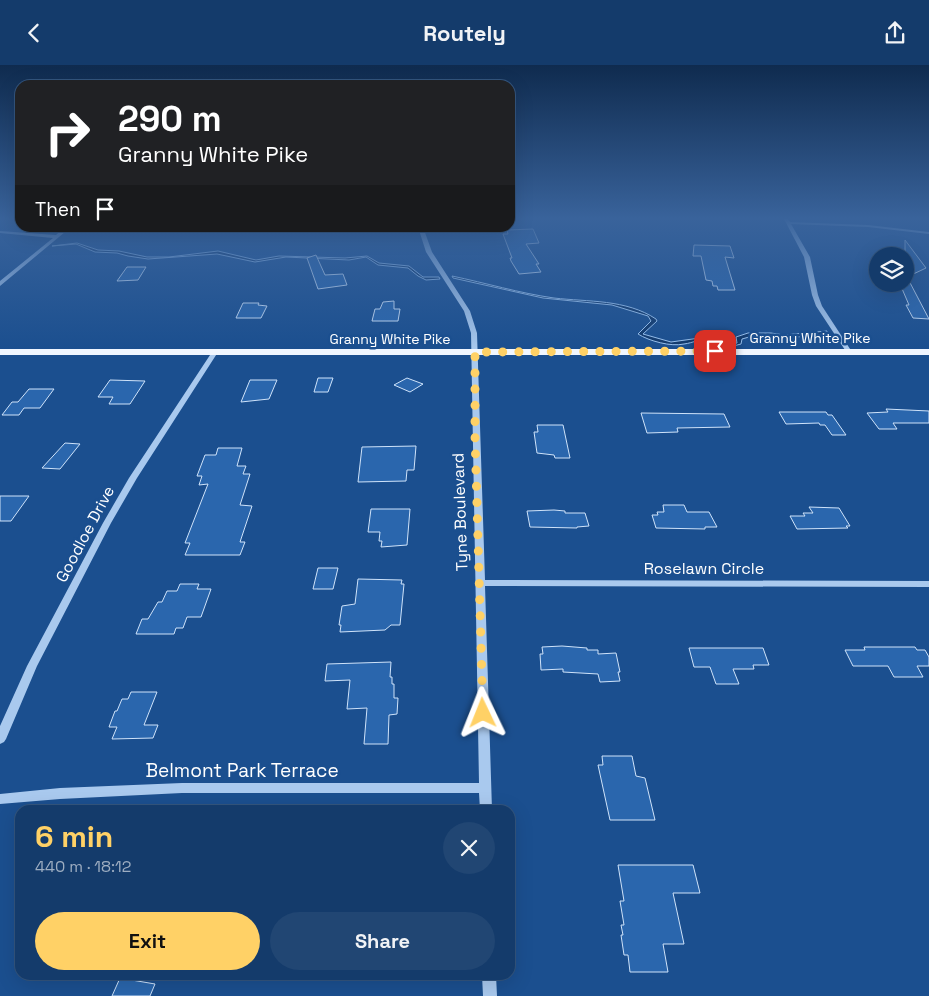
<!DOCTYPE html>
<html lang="en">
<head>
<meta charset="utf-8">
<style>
	body { margin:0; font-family:"Space Grotesk",sans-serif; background:#214673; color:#f1f3f6; height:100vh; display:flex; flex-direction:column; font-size:19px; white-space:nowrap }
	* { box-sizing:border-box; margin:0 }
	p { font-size:16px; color:#9dadc1 }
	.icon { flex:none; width:28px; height:28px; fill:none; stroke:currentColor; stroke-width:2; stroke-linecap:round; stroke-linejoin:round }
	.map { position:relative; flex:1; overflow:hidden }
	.drawer { position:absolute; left:15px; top:740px; width:500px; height:175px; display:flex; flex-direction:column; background:#143b6b; border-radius:15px; box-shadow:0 5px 20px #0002,0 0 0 1px #33557e }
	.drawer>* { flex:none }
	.top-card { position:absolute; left:15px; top:15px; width:500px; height:152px; border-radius:15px; box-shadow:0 5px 20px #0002,0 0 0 1px #33557e; background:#202124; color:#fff; overflow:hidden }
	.fabs { position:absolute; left:869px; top:182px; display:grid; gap:10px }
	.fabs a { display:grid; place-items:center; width:45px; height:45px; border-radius:50%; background:#143b6b; box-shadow:0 5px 20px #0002,0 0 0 1px #33557e; font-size:25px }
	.pin { position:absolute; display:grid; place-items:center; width:42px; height:42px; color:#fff; margin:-21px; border-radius:10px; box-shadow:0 2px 8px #0006 }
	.me { position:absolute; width:55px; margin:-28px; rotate:358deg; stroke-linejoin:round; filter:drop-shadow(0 0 4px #0008) }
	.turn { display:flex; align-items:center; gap:18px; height:105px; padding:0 20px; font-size:22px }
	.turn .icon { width:65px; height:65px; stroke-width:2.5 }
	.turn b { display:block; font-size:35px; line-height:42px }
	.then { display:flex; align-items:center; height:48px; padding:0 20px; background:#0003; gap:10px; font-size:19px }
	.round { display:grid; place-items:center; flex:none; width:52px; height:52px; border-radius:26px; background:#214673 }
	.summary { display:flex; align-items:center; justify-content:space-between; height:85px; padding:0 20px }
	h1 { font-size:30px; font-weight:700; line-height:38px; color:#ffd166 }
	.primary-button { display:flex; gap:10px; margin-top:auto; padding:10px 20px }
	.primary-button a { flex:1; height:58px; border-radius:30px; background:#ffd166; color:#111; font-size:20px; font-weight:700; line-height:58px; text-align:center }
	.primary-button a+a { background:#214673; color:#f1f3f6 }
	header { display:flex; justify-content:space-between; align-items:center; height:65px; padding:0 20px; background:#143b6b; font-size:22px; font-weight:700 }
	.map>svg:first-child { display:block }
	.water { fill:#123a6d; stroke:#9cc4f0 }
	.building { fill:#2a66ad; stroke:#cfe3fa }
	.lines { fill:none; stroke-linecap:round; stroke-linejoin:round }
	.minor { fill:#a9c9ee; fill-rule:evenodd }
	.major { fill:#f0f6ff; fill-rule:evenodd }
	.route { stroke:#ffd166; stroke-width:9; stroke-dasharray:0 16.2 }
	.labels { text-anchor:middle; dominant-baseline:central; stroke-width:5; stroke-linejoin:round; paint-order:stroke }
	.far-street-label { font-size:14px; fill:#fff; stroke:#1b4f8f }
	.street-label { font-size:16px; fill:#fff; stroke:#1b4f8f }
	.near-street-label { font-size:19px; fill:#fff; stroke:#1b4f8f }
</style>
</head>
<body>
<header><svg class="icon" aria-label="back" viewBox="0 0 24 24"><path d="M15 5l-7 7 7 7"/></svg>Routely<svg class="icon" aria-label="share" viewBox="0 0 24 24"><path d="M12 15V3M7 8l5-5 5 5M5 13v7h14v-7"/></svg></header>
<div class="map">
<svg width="929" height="931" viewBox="0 0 929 931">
	<rect width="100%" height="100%" fill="#1b4f8f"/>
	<path class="water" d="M77,178L98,185L119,186L147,192H169L218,186L256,195L279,191L345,193L367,191L379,198L409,201L423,212H439L440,214L426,215L418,211L408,203L378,200L366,192L349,195L286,192L255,197L217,189L148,194L128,191L117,188L95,187L76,179L52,181Z
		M452,211C486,218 519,228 554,233C588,237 626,234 656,254L657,256L643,269L671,277L707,272L733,279L737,278L736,272L748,268H771L784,270L827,266L828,269L787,273L756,270L742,274L741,279C727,284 723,275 711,274C701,273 693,278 684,279C671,282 649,276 638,269L651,256L648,251L612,240L543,233L453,213Z"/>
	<path class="building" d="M533,164L539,178L526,179L539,199H536L541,207L519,209L511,196L510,193H512L503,169H508L507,165Z
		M905,175L926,203L907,212L929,254L913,253L906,240H909L900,219H905Z
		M694,180L730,181L734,193L725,192L735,225H718L717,221H713L712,216L706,215L701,191H693Z
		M316,190L325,210L343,209L347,220L318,224L307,193Z
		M127,202H146L138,215L117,216Z
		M394,236V244H400L398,256H372L375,244H380L383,237Z
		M243,238H259L258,240L267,241L261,253H236Z
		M318,313H333L328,327H314Z
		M407,313L423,319L410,327L394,320Z
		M110,315L145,316L130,339H109L113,332H98Z
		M250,315H277L269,334L241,337Z
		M29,324H54L40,343H24L19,350H2L12,337H18Z
		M886,344L929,346V358H893L897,364H879L867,348L888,347Z
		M779,347H826L828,350H832L846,370H832L825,360H820L819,358L786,359Z
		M641,348L724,349L730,362L677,363L678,367L647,368Z
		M537,360H563L570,393H555L554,390L537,388L534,367H538Z
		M65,378L80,379L60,404L42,403Z
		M416,381L414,405H407L406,416L358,417L362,382Z
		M218,383H242L237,401H246L243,409H250L240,440L252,441L240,477H245L240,490H185L190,478H185L208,419L199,420L202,411H197L205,390H216Z
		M0,431H29L11,456H0Z
		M663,440H684L687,447H709L717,462H705V464L656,463L652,450H658L657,447H664Z
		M809,442L839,443L850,461H846L848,463L797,464L790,451H805L803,448H813Z
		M371,444H410L407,480L381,482L382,476H379L380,467H368Z
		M554,445L565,446V448H585L589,461L577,462V463L530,462L527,446Z
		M318,503H338L333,524H313Z
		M358,514L402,515L401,519H404L400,560H391L385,565L340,567L341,560H339L342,541L355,539Z
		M180,519H199L197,524H211L201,552H187L183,563H176L174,569H136L142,554H148L158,537H162L167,526H177Z
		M562,581L587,583V585H598V589L616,588L620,607H618L620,616L600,617L598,609L563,607V604L541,605L540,589H543L542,582Z
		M864,582H915L917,585H925L929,592V601H917L923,612H894L888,601H853L845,585H865Z
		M689,583H763L769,600H753L754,604H733L739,619H716L710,602H694Z
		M391,597L390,612H392V619H394V633H398L397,649L389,650L388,679H364L367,643L347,644L350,615L325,616L327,599Z
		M131,627H157L144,660H158L153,673L112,674L117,662H109L115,646H117L122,634H128Z
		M602,691H632L636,711L645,713L655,755H610L598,700H603Z
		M618,800H693L700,828H673L684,879H663L668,907H630L628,890H624L621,870H623L621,860H624L620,836H624Z
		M120,913L155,919L150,931H112Z"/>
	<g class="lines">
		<path class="minor" d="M784,154H788L790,157L868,160L929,167V169L868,162L791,159L810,192L818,230L822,241L852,287L851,288H847L816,241L812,230L804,192Z
			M65,162H71L0,221V216L53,173L0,168V166L56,170Z
			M418,162H423L432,187L470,246L477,268L485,515L929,516V522L485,521L492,745H480L479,728H182L60,734L0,739V729L60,723L182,718H479L471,268L464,246L426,187Z
			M215,285L218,287L137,413L111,458L37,601L6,674L4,677L0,679V661L27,601L103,458L129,413L212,287Z
			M482,910H496L497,931H483Z"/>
		<path class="major" d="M0,284H929V290H0Z"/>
	</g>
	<linearGradient id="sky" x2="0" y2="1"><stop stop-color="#0f2b4f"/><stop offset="0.54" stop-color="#39639b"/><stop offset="1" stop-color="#39639b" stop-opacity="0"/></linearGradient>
	<rect width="929" height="284" fill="url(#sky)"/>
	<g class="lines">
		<path class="route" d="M483,648L475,371V287L715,286"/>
	</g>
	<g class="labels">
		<g class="far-street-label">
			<text x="810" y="273">Granny White Pike</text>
			<text x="390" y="274">Granny White Pike</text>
		</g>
		<g class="street-label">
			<text transform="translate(460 447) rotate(-92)">Tyne Boulevard</text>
			<text transform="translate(85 469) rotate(-62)">Goodloe Drive</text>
			<text x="704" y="503">Roselawn Circle</text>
		</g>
		<g class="near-street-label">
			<text x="242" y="705">Belmont Park Terrace</text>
		</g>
	</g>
</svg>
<div class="fabs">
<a><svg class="icon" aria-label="layers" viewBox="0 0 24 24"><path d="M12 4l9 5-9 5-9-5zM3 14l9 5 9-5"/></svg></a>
</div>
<div class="pin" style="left:715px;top:286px;background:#d93025"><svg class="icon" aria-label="arrive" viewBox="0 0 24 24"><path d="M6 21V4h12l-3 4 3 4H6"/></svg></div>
<svg class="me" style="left:483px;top:648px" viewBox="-20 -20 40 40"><path d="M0-17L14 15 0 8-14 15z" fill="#ffd166" stroke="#fff" stroke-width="4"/></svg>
<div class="top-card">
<div class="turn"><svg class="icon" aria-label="right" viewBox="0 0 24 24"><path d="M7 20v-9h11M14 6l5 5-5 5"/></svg><div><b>290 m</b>Granny White Pike</div></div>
<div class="then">Then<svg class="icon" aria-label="arrive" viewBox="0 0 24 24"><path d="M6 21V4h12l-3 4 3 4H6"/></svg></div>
</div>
<section class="drawer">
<div class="summary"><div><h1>6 min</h1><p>440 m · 18:12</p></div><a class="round"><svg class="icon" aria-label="close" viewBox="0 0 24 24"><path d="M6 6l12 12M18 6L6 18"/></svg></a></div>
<div class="primary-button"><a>Exit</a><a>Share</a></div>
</section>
</div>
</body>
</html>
